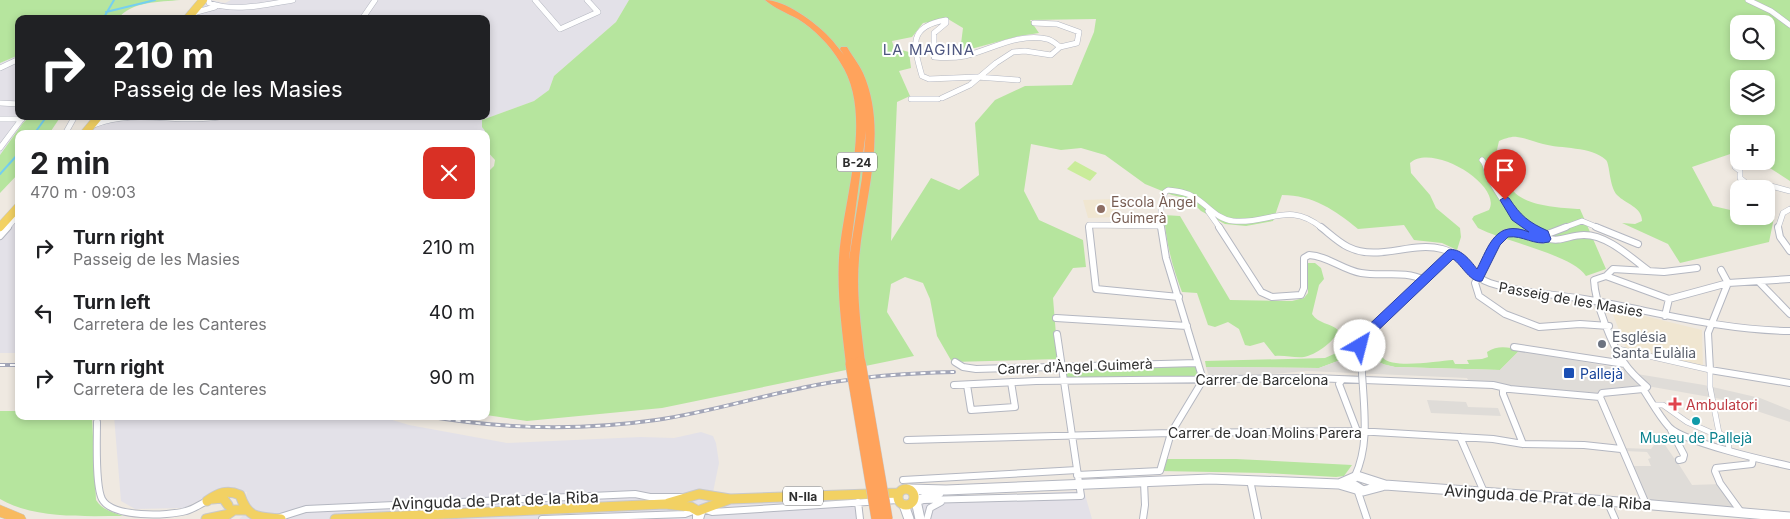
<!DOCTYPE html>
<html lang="en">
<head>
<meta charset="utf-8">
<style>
	body { margin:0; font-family:Inter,sans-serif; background:#f2f2f2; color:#202124; height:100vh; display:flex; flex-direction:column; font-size:19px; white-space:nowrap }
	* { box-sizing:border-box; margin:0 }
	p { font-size:16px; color:#757577 }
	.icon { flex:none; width:28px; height:28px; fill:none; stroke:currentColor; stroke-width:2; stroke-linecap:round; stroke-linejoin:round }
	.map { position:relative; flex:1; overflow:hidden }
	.side { position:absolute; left:15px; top:130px; width:475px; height:290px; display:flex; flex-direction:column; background:#fff; border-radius:10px; box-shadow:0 2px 8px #0003 }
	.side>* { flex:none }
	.guide { position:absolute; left:15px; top:15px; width:475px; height:105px; border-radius:10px; box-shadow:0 2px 8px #0003; background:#202124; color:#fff; overflow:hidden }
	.controls { position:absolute; left:1730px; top:15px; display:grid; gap:10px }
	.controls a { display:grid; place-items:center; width:45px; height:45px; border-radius:10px; background:#fff; box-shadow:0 2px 8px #0003; font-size:25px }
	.pin { position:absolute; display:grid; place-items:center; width:42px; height:42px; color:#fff; margin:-51px -21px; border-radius:50% 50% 50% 0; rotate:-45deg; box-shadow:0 0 5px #0007 }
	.pin .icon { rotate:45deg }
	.me { position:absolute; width:55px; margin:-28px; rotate:37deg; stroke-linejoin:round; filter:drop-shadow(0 0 4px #0008) }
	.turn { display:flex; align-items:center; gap:18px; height:105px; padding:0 15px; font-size:22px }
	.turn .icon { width:65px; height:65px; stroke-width:2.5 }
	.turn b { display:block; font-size:35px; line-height:42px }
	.round { display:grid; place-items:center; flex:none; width:52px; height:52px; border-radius:10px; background:#f2f2f2 }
	.headline { display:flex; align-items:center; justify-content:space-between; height:85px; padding:0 15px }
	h1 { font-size:30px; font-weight:700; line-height:38px }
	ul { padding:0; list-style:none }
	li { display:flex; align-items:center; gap:15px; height:65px; padding:0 15px }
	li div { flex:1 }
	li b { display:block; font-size:19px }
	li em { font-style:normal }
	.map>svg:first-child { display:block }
	.industrial { fill:#e3e1e8 }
	.education { fill:#f0e6d1 }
	.green { fill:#b6e59e; fill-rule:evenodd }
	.pitch { fill:#c9ec9a }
	.plaza { fill:#dfdcd8 }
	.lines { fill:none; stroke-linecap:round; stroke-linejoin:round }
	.stream { stroke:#75cff0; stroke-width:2 }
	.pedestrian-casing { stroke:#b4b7c1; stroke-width:6 }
	.minor-far1-casing { stroke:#b4b7c1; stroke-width:6 }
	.minor-casing { stroke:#b4b7c1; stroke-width:8 }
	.secondary-casing { stroke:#b4b7c1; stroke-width:11 }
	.primary-far1-casing { stroke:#c9c9c9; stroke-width:9 }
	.primary-casing { stroke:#c9c9c9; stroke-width:11 }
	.trunk-casing { stroke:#c9c9c9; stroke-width:1 }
	.motorway-casing { stroke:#c9c9c9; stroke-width:1 }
	.pedestrian { stroke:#fff; stroke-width:5 }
	.minor-far1 { stroke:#fff; stroke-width:5 }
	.minor { stroke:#fff; stroke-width:6 }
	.secondary { stroke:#fff; stroke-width:9 }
	.primary-far1 { stroke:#f2d163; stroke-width:8 }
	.primary { stroke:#f2d163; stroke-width:9 }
	.trunk { fill:#f8ba60; fill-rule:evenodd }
	.motorway { fill:#ffa35c; fill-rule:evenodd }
	.rail-casing { stroke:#a3a6b8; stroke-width:4 }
	.rail { stroke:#fff; stroke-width:2; stroke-dasharray:5; stroke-linecap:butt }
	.minor-bridge-casing { stroke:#b4b7c1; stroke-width:8; stroke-linecap:butt }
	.motorway-bridge-casing { stroke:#c9c9c9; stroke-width:12; stroke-linecap:butt }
	.minor-bridge { stroke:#fff; stroke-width:6 }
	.motorway-bridge { stroke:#ffa35c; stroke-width:11 }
	.route { fill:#4264fb; stroke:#2b41a3 }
	.education-dot { fill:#8d6e63; stroke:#fff; stroke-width:2 }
	.worship-dot { fill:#6b7280; stroke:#fff; stroke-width:2 }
	.transit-dot { fill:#1a4fb4; stroke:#fff; stroke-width:2 }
	.health-dot { fill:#e0444e; stroke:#fff; stroke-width:2 }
	.culture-dot { fill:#0f9aa8; stroke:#fff; stroke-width:2 }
	.labels { text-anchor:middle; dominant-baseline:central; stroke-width:4; stroke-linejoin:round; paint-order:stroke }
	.shield { fill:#fff; stroke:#6d6d6d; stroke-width:1 }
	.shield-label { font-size:12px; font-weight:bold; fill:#2e2e2e }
	.education-label { font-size:14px; fill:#785e54; stroke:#fff; text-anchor:start }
	.street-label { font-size:14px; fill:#2e2e2e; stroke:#fff }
	.worship-label { font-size:14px; fill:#5b616d; stroke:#fff; text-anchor:start }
	.transit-label { font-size:14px; fill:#164399; stroke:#fff; text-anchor:start }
	.health-label { font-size:14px; fill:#be3a42; stroke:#fff; text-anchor:start }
	.culture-label { font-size:14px; fill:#0d838f; stroke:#fff }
	.neighbourhood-label { font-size:15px; letter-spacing:1px; fill:#4d5680; stroke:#fff }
	.near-street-label { font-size:16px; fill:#2e2e2e; stroke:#fff }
</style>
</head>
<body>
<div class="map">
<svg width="1790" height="519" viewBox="0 0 1790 519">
	<rect width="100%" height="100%" fill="#efe9e1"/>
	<path class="industrial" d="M210,0L225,3L231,0H629L616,22L554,76L549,90L534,101L482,120L485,131L484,134H88L103,116H486V19H191Z
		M19,55V116H30L23,123L0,155V63Z
		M19,211V353H0V232Z
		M114,416H379L409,425L507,443L641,437L674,438L701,432L713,436L716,443L719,463L713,492L862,508L863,519H239L253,508L246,501L247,492L230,490L218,491L184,508L135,509L121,501Z
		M1084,491L1092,519H904L902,507L930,498Z"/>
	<path class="education" d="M1114,199L1119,217L1088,218L1083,200Z
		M1616,309L1702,330L1703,366L1626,348L1612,312Z"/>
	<path class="green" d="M0,0H180C160,2 131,1 118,19H85V15L54,19H19V55L0,63Z
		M629,0H1790V181L1759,161H1766V134H1739V151L1692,167L1713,206L1739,212V216H1766V213H1775L1769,242L1680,263L1668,244L1622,223L1635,224L1642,221C1642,207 1626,204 1617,195C1609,186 1610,164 1606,160C1591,146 1561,149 1543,144C1535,142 1526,138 1517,137C1512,136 1504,139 1499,141L1496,154C1502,162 1512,170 1513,179L1510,185C1517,206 1561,208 1580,209L1606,269L1586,276C1573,255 1503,241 1478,228L1472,219L1474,216L1489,210C1503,185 1432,142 1410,163L1411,173L1430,195L1436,208L1460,228L1461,237L1457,250L1442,243L1414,240L1404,225L1358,229C1335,210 1313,195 1282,195L1273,221L1246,226L1225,224L1201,211L1189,199L1172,195L1145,184L1105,155L1081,148L1061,150L1031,144L1024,191L1039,220L1083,240L1086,267L1073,268L1053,298L1058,359L952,362L937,336L930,299L923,283L905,277L891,284L887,312L914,356L662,408L527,421L486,415V174L494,166L495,160L486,150V134H484L485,131L482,127V120L534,101L549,90L554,76L616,22ZM948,19L963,28L960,52L1019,36L1039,33L1030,20L1096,19L1094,32L1072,85L1025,86L995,100L975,123L979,175L959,190L931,178L891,241L897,102L910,96L899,71L911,68L909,52L894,48L892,41L912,37L923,23ZM1739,24H1766V51H1739ZM1739,79H1766V106H1739Z
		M30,116H61L49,134H19V173L0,193V155L23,123Z
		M1164,215L1180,216L1230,300L1292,301L1304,298L1308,293V263H1315L1321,268L1324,279L1319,285L1312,314C1318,324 1331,323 1338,330C1335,342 1315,355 1304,357C1294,358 1285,355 1275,356L1264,342L1250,346L1245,345L1239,329L1228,322L1215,327L1208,325L1197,293L1182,292C1172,266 1166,242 1164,215Z
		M1372,337C1375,344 1378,353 1383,358C1393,369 1438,361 1453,360L1455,364H1469L1467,360L1482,359L1488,357L1487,352C1498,345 1507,347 1520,350L1500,370L1395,367C1382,365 1371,360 1365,348Z
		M1346,341L1354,355L1319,368L1206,367L1205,361L1325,358L1334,354Z
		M1061,366H1197L1201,379L1064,381Z
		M0,411H19V416H92L96,500C102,510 113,512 123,516C83,516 35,519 0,499Z
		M1162,459H1236L1352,465L1344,476L1336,477L1265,473L1160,471Z"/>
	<path class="pitch" d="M1075,161L1097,173L1090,181L1067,169Z"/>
	<path class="plaza" d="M1520,350L1633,371L1637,374L1704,385L1760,398L1790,410V422L1721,399L1647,386L1599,393L1515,388L1469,382L1467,378L1307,371L1261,375L1209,377L1206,367L1319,368L1354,355L1370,357L1383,364L1395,367L1500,370Z
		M1427,400L1466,402L1468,407L1498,408L1501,416L1431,413Z
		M1654,445H1665L1674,458L1678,459V463L1692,485L1722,484L1741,512L1646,504L1629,466H1651L1648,459L1651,458L1647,452L1625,451L1624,448L1651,449Z"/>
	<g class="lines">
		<path class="stream" d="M106,12L155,0
			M103,19L114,0
			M34,134L47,116
			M0,174L19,153"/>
		<defs>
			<path id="pedestrian" d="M1618,349L1710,370V387L1719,433L1728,438L1729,451
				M1655,405H1663L1687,422L1721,437"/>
			<path id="minor-far1" d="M209,0V3C236,12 265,5 293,0
				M535,0L560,29L598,12L587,0
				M1748,0L1771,11L1790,25
				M193,13L215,7
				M362,19L375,0
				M946,20V23L934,33V57C945,58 954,58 965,56C990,50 1020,32 1047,39C1052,40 1056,44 1060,47
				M946,20C908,26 913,45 922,76L929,79L977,77L1018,80
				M1034,23L1057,24L1079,32L1077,43L1060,47
				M0,68L19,59
				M942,98L970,85L996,63L1013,52L1025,51L1051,55L1060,47
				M911,99H938
				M0,103L19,104
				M77,116H84
				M0,119H22
				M94,125C136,108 180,125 224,116
				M65,134L75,116
				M0,148L24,116
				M1482,160C1487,165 1486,172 1489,178C1499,195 1513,219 1530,228
				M1735,167L1740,171V178L1746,183L1767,185L1790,191
				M1208,211L1220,228
				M7,228L13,221L12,214
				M1089,228V225L1160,226
				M1161,228V206L1165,192L1168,190C1177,191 1186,192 1194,197C1208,205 1216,219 1233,221C1269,225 1288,200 1322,228
				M1563,228L1582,221L1599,228
				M1778,228L1783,213L1790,209"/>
			<path id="minor" d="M1089,227L1096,289L1179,297
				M1161,227L1166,258L1203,380
				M1219,227L1261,292L1272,297L1301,295L1304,288V258L1309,255C1328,256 1343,270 1361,273C1383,277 1404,270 1424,280
				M1321,227C1330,234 1338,242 1348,247C1378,262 1411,241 1442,249C1465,255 1471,277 1490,283C1521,293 1553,294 1584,299C1654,311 1718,330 1790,331
				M1528,227L1546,237L1542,240L1518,232L1505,233L1496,243L1475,283L1479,296L1505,314L1539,327L1580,324L1609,326
				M1596,227L1638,244
				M1778,227L1780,237L1790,251
				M1545,235L1566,227
				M0,236L8,227
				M1545,238C1562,243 1568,235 1584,235C1608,235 1631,258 1649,271
				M1721,270L1728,283
				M1606,276L1594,280C1595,303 1612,346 1625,364C1631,373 1639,380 1647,387L1643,389
				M1759,282L1790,314
				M1728,283L1708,333L1710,370L1790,383
				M1669,299L1606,276L1613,269L1664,272L1697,268
				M1665,316L1669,299L1728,283L1790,279
				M1056,318L1187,326
				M1514,347L1625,364
				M955,362L963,367L976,369L1197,363
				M1362,374L1361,340L1452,253
				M1342,380L1339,384L1357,431
				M954,385L1036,381L1313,378L1493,385L1510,389L1600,397L1602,393L1643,389
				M967,385L971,410L1015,407L1011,382
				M1503,388V394L1523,444
				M1643,389C1651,401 1659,416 1669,427C1683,442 1767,461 1790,466
				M1600,397L1646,504
				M97,422C97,439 95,485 102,499C112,518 168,516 186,511C194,509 200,504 207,501
				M1671,430L1684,455L1683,459L1679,460
				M1460,437L1484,492
				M907,440L1171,433L1357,431L1493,439L1523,444L1584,445L1621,449
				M1077,475L1160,471L1171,433L1203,380
				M1355,476C1368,448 1365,418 1363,388
				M903,480L1077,470
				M1250,480L1258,519
				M1357,489L1367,519
				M923,500L1081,496L1057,334
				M1607,501L1615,519
				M858,502L860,519
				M1741,512L1720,483L1715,471L1716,468L1752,464L1753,458
				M277,518L306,509L635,494L650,497H681
				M542,519L685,514L696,510V519
				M700,519L703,509L712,512L898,500
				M927,519L930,508L941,502
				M1143,519L1145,505L1144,482"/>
			<path id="secondary" d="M1339,484L1357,476L1385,485L1607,501L1790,517
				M1352,484L1363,491L1382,486
				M909,489L946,490L1210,479L1339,484L1356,489
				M915,496L920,519
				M913,502L939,493
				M904,505L909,519"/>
			<path id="primary-far1" d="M187,19L203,0
				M84,134L99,116
				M0,227L19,206"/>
			<path id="primary" d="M898 497a8 8 0 1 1 16 0a8 8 0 1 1-16 0Z
				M212,499L223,498L228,505
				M207,501C218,493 227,489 240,495C248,519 258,517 281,519
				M668,503L699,494L730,499L898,493
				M206,519L225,515
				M221,519L234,510H246
				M335,519L665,504L691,507L698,511L730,499"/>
			<path id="trunk" d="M0,505L24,515L26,519H6L0,517Z"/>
			<path id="motorway" d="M765,0C785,0 815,22 829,37C834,42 839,49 844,55L840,49L841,47H847C852,56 859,64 863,73C889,132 864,198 859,259C856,293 861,328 865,362L864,365L860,366L856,365L851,368L847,367L846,364C842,329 837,294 839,258C843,199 875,114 840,62C830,45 814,29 798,19C787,13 774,8 765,0ZM866,131L862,178L849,259V258Z"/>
		</defs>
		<use href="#pedestrian" class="pedestrian-casing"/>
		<use href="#minor-far1" class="minor-far1-casing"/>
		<use href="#minor" class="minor-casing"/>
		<use href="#secondary" class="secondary-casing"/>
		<use href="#primary-far1" class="primary-far1-casing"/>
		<use href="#primary" class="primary-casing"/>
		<use href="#trunk" class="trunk-casing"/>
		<use href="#motorway" class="motorway-casing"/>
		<use href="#pedestrian" class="pedestrian"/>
		<use href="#minor-far1" class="minor-far1"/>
		<use href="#minor" class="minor"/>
		<use href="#secondary" class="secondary"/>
		<use href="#primary-far1" class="primary-far1"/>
		<use href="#primary" class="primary"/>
		<use href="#trunk" class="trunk"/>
		<use href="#motorway" class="motorway"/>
		<defs>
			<path id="rail" d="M0,365H19
				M426,416C502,429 579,431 656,420C712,412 766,394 822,384C866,376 910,373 954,372"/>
		</defs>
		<use href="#rail" class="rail-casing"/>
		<use href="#rail" class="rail"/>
		<defs>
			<path id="minor-bridge" d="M1362,374L1363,388"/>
			<path id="motorway-bridge" d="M860,362L887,519
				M851,364L877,519"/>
		</defs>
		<use href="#minor-bridge" class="minor-bridge-casing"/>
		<use href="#motorway-bridge" class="motorway-bridge-casing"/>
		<use href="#minor-bridge" class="minor-bridge"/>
		<use href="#motorway-bridge" class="motorway-bridge"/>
	</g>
	<path class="route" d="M1505,197L1509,198C1521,216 1528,222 1548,231L1551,239L1549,242C1534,246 1523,235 1508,237L1500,245L1482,281C1471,284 1462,265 1453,259L1368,340L1364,350H1355L1353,346L1359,334L1448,250C1460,247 1470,260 1477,269C1489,245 1496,219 1529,232L1512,220L1500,200Z"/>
	<circle class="education-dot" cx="1101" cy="209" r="5"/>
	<circle class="worship-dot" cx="1602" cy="344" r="5"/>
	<rect class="transit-dot" x="1563" y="367" width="12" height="12" rx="2.5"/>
	<path class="health-dot" d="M1672.5 396.5h5v5h5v5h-5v5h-5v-5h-5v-5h5z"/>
	<circle class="culture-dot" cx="1696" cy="421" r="5"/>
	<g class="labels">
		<g class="shield">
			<rect x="837" y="152.5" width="40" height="19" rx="4"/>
			<rect x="783" y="486.5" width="40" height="19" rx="4"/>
		</g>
		<g class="shield-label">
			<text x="857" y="162">B-24</text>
			<text x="803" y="496">N-IIa</text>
		</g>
		<g class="education-label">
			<text x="1111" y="201">Escola Àngel<tspan x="1111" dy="16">Guimerà</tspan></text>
		</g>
		<g class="street-label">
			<text transform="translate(1571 299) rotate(10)">Passeig de les Masies</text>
			<text transform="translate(1075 366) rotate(-2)">Carrer d'Àngel Guimerà</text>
			<text x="1262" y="379">Carrer de Barcelona</text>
			<text x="1265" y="432">Carrer de Joan Molins Parera</text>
		</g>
		<g class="worship-label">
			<text x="1612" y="336">Església<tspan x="1612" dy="16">Santa Eulàlia</tspan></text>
		</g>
		<g class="transit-label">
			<text x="1580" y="373">Pallejà</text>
		</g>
		<g class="health-label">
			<text x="1686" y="404">Ambulatori</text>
		</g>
		<g class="culture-label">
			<text x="1696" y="437">Museu de Pallejà</text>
		</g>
		<g class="neighbourhood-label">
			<text x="929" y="49">LA MAGINA</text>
		</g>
		<g class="near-street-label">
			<text transform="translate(1548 497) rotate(4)">Avinguda de Prat de la Riba</text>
			<text transform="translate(495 500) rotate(-2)">Avinguda de Prat de la Riba</text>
		</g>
	</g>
</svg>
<div class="controls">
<a><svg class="icon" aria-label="search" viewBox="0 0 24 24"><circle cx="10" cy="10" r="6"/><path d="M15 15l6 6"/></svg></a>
<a><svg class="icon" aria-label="layers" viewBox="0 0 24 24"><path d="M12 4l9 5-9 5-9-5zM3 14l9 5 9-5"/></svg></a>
<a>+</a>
<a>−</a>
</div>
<div class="pin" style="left:1505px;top:200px;background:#d93025"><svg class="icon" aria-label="arrive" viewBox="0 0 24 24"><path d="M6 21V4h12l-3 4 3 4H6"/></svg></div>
<svg class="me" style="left:1360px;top:346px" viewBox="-20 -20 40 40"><circle r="19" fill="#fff"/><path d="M0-13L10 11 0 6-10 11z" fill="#4264fb"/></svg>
<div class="guide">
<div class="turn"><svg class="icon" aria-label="right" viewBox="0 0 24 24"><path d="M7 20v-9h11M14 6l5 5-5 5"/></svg><div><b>210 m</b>Passeig de les Masies</div></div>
</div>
<section class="side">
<div class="headline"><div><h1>2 min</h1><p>470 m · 09:03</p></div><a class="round" style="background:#d93025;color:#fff"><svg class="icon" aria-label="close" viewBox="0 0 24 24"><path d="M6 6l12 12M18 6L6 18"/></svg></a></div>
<ul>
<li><svg class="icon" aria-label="right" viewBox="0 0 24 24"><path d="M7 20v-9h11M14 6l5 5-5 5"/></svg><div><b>Turn right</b><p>Passeig de les Masies</p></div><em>210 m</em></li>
<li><svg class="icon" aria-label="left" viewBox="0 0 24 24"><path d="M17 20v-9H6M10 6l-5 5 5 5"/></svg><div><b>Turn left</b><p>Carretera de les Canteres</p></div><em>40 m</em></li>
<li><svg class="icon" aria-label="right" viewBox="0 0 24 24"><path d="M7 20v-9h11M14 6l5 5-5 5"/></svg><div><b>Turn right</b><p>Carretera de les Canteres</p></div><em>90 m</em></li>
</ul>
</section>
</div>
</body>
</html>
